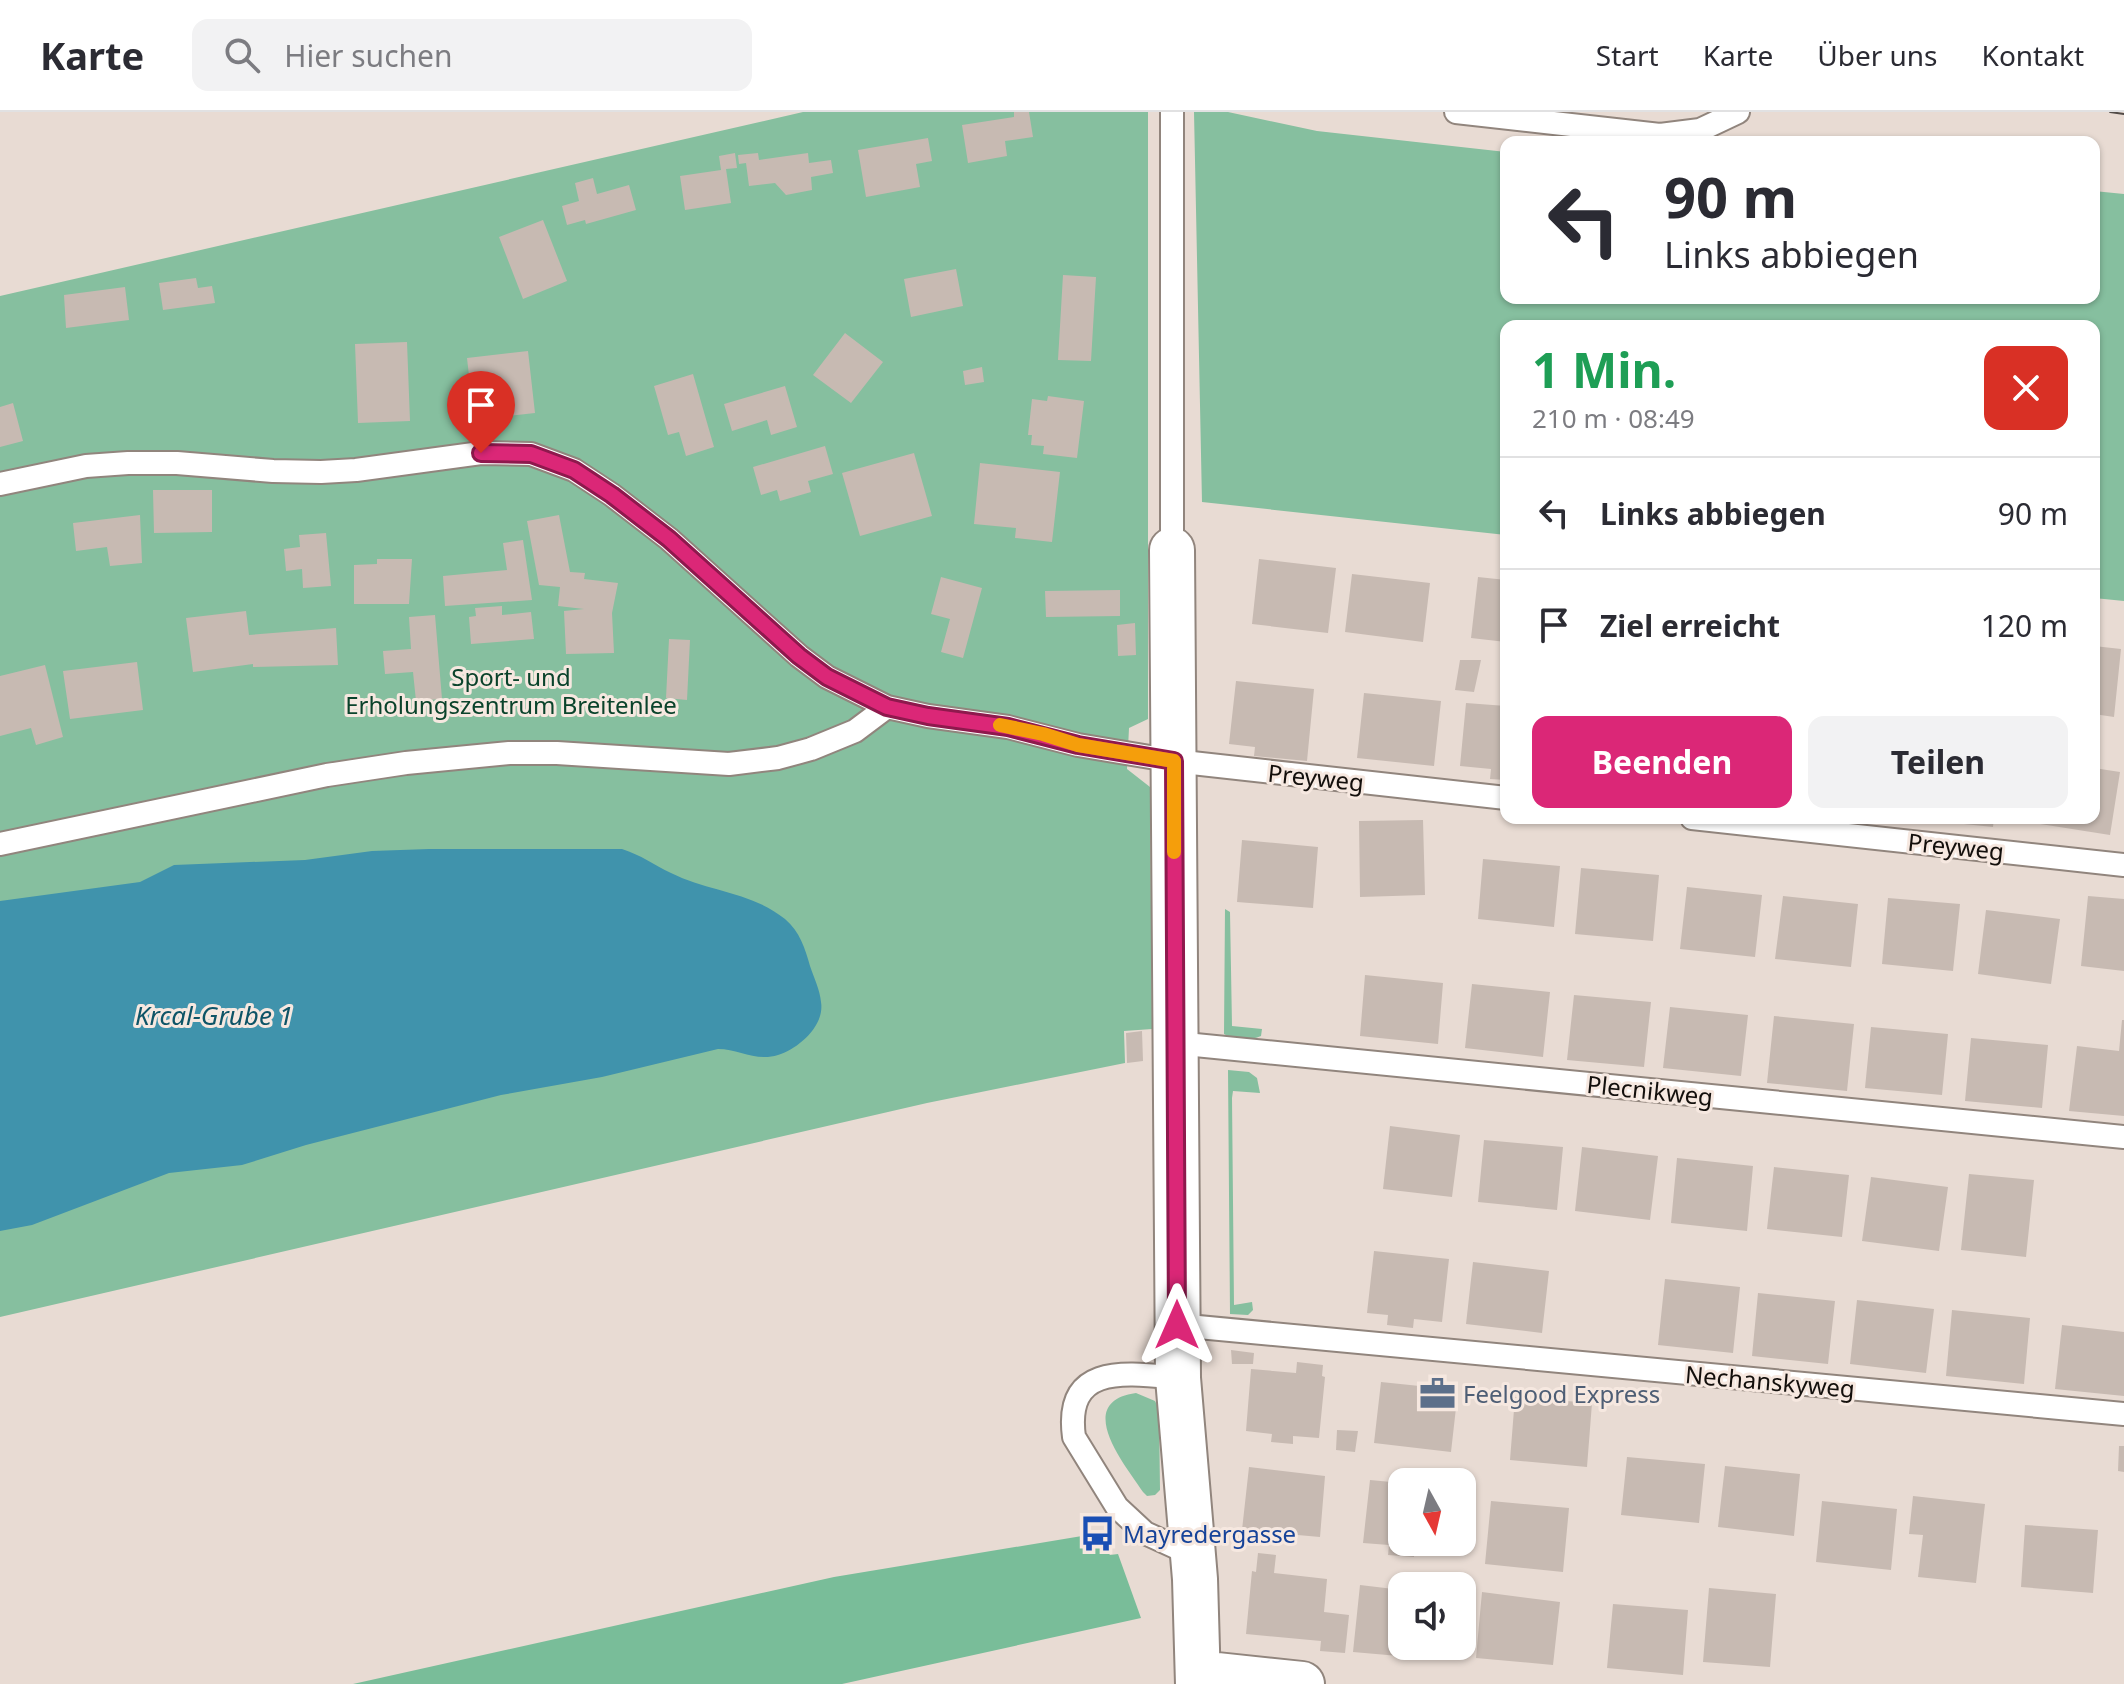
<!DOCTYPE html>
<html lang="de">
<head>
<meta charset="utf-8">
<style>
	body { margin:0; font-family:"Noto Sans",sans-serif; background:#f2f2f3; color:#2b2b33; height:100vh; display:flex; flex-direction:column; font-size:30px; white-space:nowrap }
	* { box-sizing:border-box; margin:0 }
	p { font-size:26px; color:#7c7c81 }
	.icon { flex:none; width:44px; height:44px; fill:none; stroke:currentColor; stroke-width:2; stroke-linecap:round; stroke-linejoin:round }
	.map { position:relative; flex:1; overflow:hidden }
	.side { position:absolute; left:1500px; top:208px; width:600px; height:504px; display:flex; flex-direction:column; background:#fff; border-radius:16px; box-shadow:0 2px 6px #0004 }
	.side>* { flex:none }
	.top-card { position:absolute; left:1500px; top:24px; width:600px; height:168px; border-radius:16px; box-shadow:0 2px 6px #0004; background:#fff; color:#2b2b33; overflow:hidden }
	.needle { width:52px; rotate:172deg }
	.controls { position:absolute; left:1388px; top:1356px; display:grid; gap:16px }
	.controls a { display:grid; place-items:center; width:88px; height:88px; border-radius:16px; background:#fff; box-shadow:0 2px 6px #0004; font-size:40px }
	.pin { position:absolute; display:grid; place-items:center; width:68px; height:68px; color:#fff; margin:-82px -34px; border-radius:50% 50% 50% 0; rotate:-45deg; box-shadow:0 0 8px #0007 }
	.pin .icon { rotate:45deg }
	.me { position:absolute; width:88px; margin:-44px; rotate:0deg; stroke-linejoin:round; filter:drop-shadow(0 0 6px #0008) }
	.turn { display:flex; align-items:center; gap:28px; height:168px; padding:0 32px; font-size:36px }
	.turn .icon { width:104px; height:104px; stroke-width:2.5 }
	.turn b { display:block; font-size:56px; line-height:68px }
	.round { display:grid; place-items:center; flex:none; width:84px; height:84px; border-radius:16px; background:#f2f2f3 }
	.headline { display:flex; align-items:center; justify-content:space-between; height:136px; padding:0 32px }
	h1 { font-size:48px; font-weight:700; line-height:60px; color:#1e9e55 }
	.action { display:flex; gap:16px; margin-top:auto; padding:16px 32px }
	.action a { flex:1; height:92px; border-radius:16px; background:#db2777; color:#fff; font-size:32px; font-weight:700; line-height:92px; text-align:center }
	.action a+a { background:#f2f2f3; color:#2b2b33 }
	ul { padding:0; list-style:none }
	li { display:flex; align-items:center; gap:24px; height:112px; padding:0 32px; border-top:2px solid #e1e1e2 }
	li div { flex:1 }
	li b { display:block; font-size:30px }
	li em { font-style:normal }
	header { display:flex; align-items:center; gap:48px; box-sizing:border-box; height:112px; padding:0 40px; background:#fff; border-bottom:2px solid #e1e1e2 }
	header strong { font-size:38px }
	nav { display:flex; gap:44px; margin-inline-start:auto; font-size:28px }
	.search { width:560px; height:72px; background:#f2f2f3; display:flex; align-items:center; gap:20px; box-sizing:border-box; padding:0 28px; border-radius:16px; color:#7c7c81; font-size:30px }
	.map>svg:first-child { display:block }
	.green { fill:#86bf9f }
	.forest { fill:#79bd99 }
	.water { fill:#4093ac }
	.building { fill:#c7bab2 }
	.lines { fill:none; stroke-linecap:round; stroke-linejoin:round }
	.service-casing { stroke:#91857d; stroke-width:26 }
	.minor-casing { stroke:#91857d; stroke-width:48 }
	.service { stroke:#fff; stroke-width:22 }
	.minor { stroke:#fff; stroke-width:44 }
	.tram { stroke:#524b47; stroke-width:2 }
	.route-casing { stroke:#8e194d; stroke-width:20 }
	.route { stroke:#db2777; stroke-width:14 }
	.slow { stroke:#f59e0b; stroke-width:14 }
	.labels { text-anchor:middle; dominant-baseline:central; stroke-width:6; stroke-linejoin:round; paint-order:stroke }
	.park-label { font-size:24px; fill:#0a432b; stroke:#f6e8e0 }
	.street-label { font-size:24px; fill:#130f0c; stroke:#f6e8e0 }
	.service-label { font-size:24px; fill:#4e5e75; stroke:#f6e8e0; text-anchor:start }
	.transit-label { font-size:24px; fill:#164399; stroke:#f6e8e0; text-anchor:start }
	.water-label { font-size:26px; font-style:italic; fill:#0e5467; stroke:#f6e8e0 }
</style>
</head>
<body>
<header>
<strong>Karte</strong>
<div class="search"><svg class="icon" aria-label="search" viewBox="0 0 24 24"><circle cx="10" cy="10" r="6"/><path d="M15 15l6 6"/></svg>Hier suchen</div>
<nav><a>Start</a><a>Karte</a><a>Über uns</a><a>Kontakt</a></nav>
</header>
<div class="map">
<svg width="2124" height="1572" viewBox="0 0 2124 1572">
	<rect width="100%" height="100%" fill="#e8dbd3"/>
	<path class="green" d="M803,0H1148V607L1129,616L1127,657L1150,675L1152,917L1124,919L1125,951L927,991L0,1205V184Z
		M1194,0H1228L1317,19L1506,40V186H2094V79L2124,82V489L2094,486V214H1506V423L1202,390Z
		M1225,797L1230,800L1232,914L1262,917L1261,924C1250,929 1235,929 1224,922Z
		M1228,958L1249,960L1257,966L1260,981L1233,979L1232,986L1234,1193L1252,1190L1253,1198L1248,1203L1230,1202Z
		M1136,1281L1155,1289L1159,1297L1160,1378L1155,1383L1147,1384L1143,1380C1126,1354 1072,1290 1136,1281Z"/>
	<path class="forest" d="M1088,1423L1094,1433L1100,1430L1110,1443L1118,1442L1141,1506L842,1572H353L834,1465Z"/>
	<path class="water" d="M429,737H622C641,743 654,753 671,761C709,780 752,780 785,807C800,820 805,836 810,854C814,866 820,878 821,890C825,914 798,937 778,943C756,950 739,937 718,937L602,965L501,983L306,1033L242,1053L169,1061L32,1113L0,1119V789L140,770L174,753L305,748L372,739Z"/>
	<path class="building" d="M1014,0H1029L1033,25L1005,29L1007,44L968,51L962,13L1014,5Z
		M928,26L932,49L916,52L920,75L866,85L858,38Z
		M735,41L737,56L726,57L731,91L685,98L680,64L721,58L719,44Z
		M758,41L759,48L808,41L809,51L831,48L833,61L811,65L812,78L786,83L775,71L749,74L746,51L739,52L738,43Z
		M593,66L597,82L629,73L636,98L586,112L585,108L567,113L562,94L579,89L575,71Z
		M543,108L567,169L523,187L499,125Z
		M956,157L963,194L911,205L904,167Z
		M1063,163L1096,165L1091,249L1058,248Z
		M196,166L198,176L212,174L215,191L163,198L159,171Z
		M125,175L129,208L66,216L64,183Z
		M845,221L883,250L851,291L813,263Z
		M407,230L410,309L358,311L355,232Z
		M528,239L535,301L474,308L467,246Z
		M982,255L984,270L965,273L963,259Z
		M693,262L714,335L686,344L679,320L668,323L654,274Z
		M785,274L797,315L771,323L767,308L732,319L724,292Z
		M1048,284L1084,289L1077,346L1043,342L1044,334L1031,333L1032,323H1028L1032,287L1047,289Z
		M13,291L23,329L0,335V295Z
		M825,334L833,362L808,369L811,380L780,389L777,378L761,383L753,355Z
		M914,341L932,404L860,424L842,361Z
		M980,351L1060,360L1052,430L1015,426L1016,416L974,412Z
		M153,378H212V420L154,421Z
		M140,403L142,451L110,454L107,435L76,439L73,411Z
		M559,403L570,460L585,461L584,467L618,471L612,501L614,541L566,542L564,499L584,497L558,494L560,475L539,473L527,409Z
		M326,421L331,474L303,476L302,457L286,459L284,437L300,435L299,423Z
		M523,428L532,488L445,494L443,464L507,458L503,431Z
		M377,447H412L409,492H354V453L377,452Z
		M1259,447L1336,456L1328,521L1252,512Z
		M1352,462L1430,471L1423,530L1345,520Z
		M941,465L982,476L963,546L941,540L950,507L931,502Z
		M1478,465L1506,468V530L1471,526Z
		M1120,478V504L1046,505L1045,479Z
		M502,494V503L531,500L534,527L471,532L469,505L476,504L475,496Z
		M246,499L249,523L336,516L338,553L253,555V552L193,560L186,506Z
		M435,503L442,587L416,589L413,560L385,562L383,539L411,537L409,505Z
		M1135,511L1136,543L1118,544L1117,513Z
		M669,527L690,528L687,588L666,586Z
		M2094,534L2121,537L2114,605L2094,602Z
		M1460,548H1481L1474,580L1455,578Z
		M137,550L143,598L70,607L63,559Z
		M45,553L63,625L36,633L31,616L0,624V564Z
		M1236,569L1314,577L1307,649L1254,644L1255,635L1229,632Z
		M1364,581L1441,589L1434,654L1357,646Z
		M1466,591L1506,594V668L1490,667L1491,657L1460,654Z
		M2094,656L2120,660L2110,723L2034,711V706H2094Z
		M1925,706H1994L1993,715L1925,708Z
		M1423,708L1425,783L1360,785L1359,709Z
		M1242,728L1318,735L1313,796L1237,790Z
		M1483,747L1560,754L1554,815L1478,807Z
		M1581,756L1659,763L1653,829L1575,822Z
		M1687,775L1762,783L1755,845L1680,837Z
		M1783,784L1858,792L1851,855L1775,847Z
		M2088,784L2124,787V859L2081,854Z
		M1888,786L1960,792L1953,859L1882,852Z
		M1986,798L2060,807L2051,872L1978,862Z
		M1365,863L1443,871L1438,932L1360,924Z
		M1472,872L1550,880L1543,945L1465,936Z
		M1574,883L1651,890L1644,955L1567,948Z
		M1670,895L1748,903L1741,964L1663,956Z
		M1774,904L1854,912L1847,979L1767,971Z
		M2122,908H2124V1004L2069,999L2077,934L2119,939Z
		M1871,915L1948,922L1942,983L1865,976Z
		M1142,919L1143,949L1127,951L1126,921Z
		M1971,926L2048,933L2042,996L1965,989Z
		M1390,1014L1460,1023L1452,1085L1383,1077Z
		M1484,1028L1563,1035L1557,1098L1478,1090Z
		M1582,1035L1658,1044L1650,1108L1575,1099Z
		M1677,1046L1753,1054L1747,1119L1671,1111Z
		M1774,1055L1849,1063L1842,1125L1767,1117Z
		M1969,1062L2034,1068L2026,1145L1961,1138Z
		M1871,1065L1948,1075L1939,1139L1862,1129Z
		M1374,1139L1449,1147L1442,1210L1414,1207L1413,1216L1387,1213L1388,1203L1367,1201Z
		M1473,1150L1549,1159L1542,1221L1466,1212Z
		M1665,1167L1740,1175L1733,1241L1658,1233Z
		M1758,1181L1835,1189L1828,1252L1752,1244Z
		M1857,1188L1934,1197L1926,1261L1850,1252Z
		M1952,1198L2030,1206L2024,1272L1946,1264Z
		M2062,1213L2124,1220V1284L2055,1277Z
		M1231,1238L1254,1241L1253,1252H1232Z
		M1297,1250L1323,1253L1322,1264L1325,1265L1319,1326L1293,1324V1332L1271,1330L1272,1322L1246,1319L1251,1257L1296,1261Z
		M1381,1270L1458,1278L1451,1340L1374,1331Z
		M1515,1285L1592,1291L1587,1355L1510,1348Z
		M1337,1318L1358,1319L1355,1340L1336,1338Z
		M2119,1334H2124V1360L2118,1359Z
		M1627,1345L1705,1352L1699,1411L1621,1403Z
		M1725,1354L1800,1362L1794,1424L1718,1415Z
		M1249,1355L1325,1364L1320,1425L1242,1418Z
		M1370,1368L1402,1371V1430H1439L1438,1438L1415,1435L1414,1445L1388,1443L1389,1433L1363,1431Z
		M1913,1384L1985,1392L1976,1471L1918,1465L1923,1423L1909,1422Z
		M1491,1389L1569,1396L1563,1460L1485,1452Z
		M1822,1389L1897,1397L1891,1458L1816,1450Z
		M2025,1413L2098,1418L2093,1481L2021,1475Z
		M1258,1441L1276,1443L1274,1461L1327,1467L1324,1500L1349,1503L1345,1541L1320,1539L1321,1529L1246,1522L1252,1459L1256,1460Z
		M1360,1473L1402,1478V1534H1435L1433,1547L1353,1540Z
		M1709,1476L1776,1482L1770,1555L1703,1550Z
		M1482,1480L1560,1490L1553,1553L1476,1546Z
		M1613,1492L1688,1498L1683,1563L1607,1556Z"/>
	<g class="lines">
		<defs>
			<path id="service" d="M1456,0L1660,23L1700,18L1738,0
				M0,372L86,354L128,351H177L273,359L321,360L356,358L481,341L531,342L574,358L612,383L669,427L799,544L827,565L887,595L928,604L1008,615L1078,633L1174,649L1506,686
				M1172,438V0
				M1692,706L2124,753
				M0,732L327,663L406,651L509,641H557L729,652L778,646L811,637L855,619L887,595
				M1175,931L2124,1025
				M1177,1213L2124,1302
				M1178,1266C1126,1261 1064,1251 1074,1325L1117,1395L1145,1421L1193,1443"/>
			<path id="minor" d="M1172,438L1178,1266L1195,1467L1198,1572
				M1198,1561L1302,1572"/>
		</defs>
		<use href="#service" class="service-casing"/>
		<use href="#minor" class="minor-casing"/>
		<use href="#service" class="service"/>
		<use href="#minor" class="minor"/>
		<path class="tram" d="M2110,0L2124,2"/>
	</g>
	<g class="lines">
		<defs>
			<path id="route" d="M481,341L531,342L574,358L612,383L669,427L799,544L827,565L887,595L928,604L1008,615L1078,633L1174,649L1177,1213"/>
		</defs>
		<use href="#route" class="route-casing"/>
		<use href="#route" class="route"/>
		<path class="slow" d="M1000,613L1043,622L1078,633L1174,649V740"/>
	</g>
	<defs>
		<symbol id="office-bare" viewBox="-9 -9 18 18"><path d="M-6-3h4V-5.5h4V-3h4V5H-6ZM-1-4.5V-3h2v-1.5ZM-6 0V1H6V0Z" fill="#5c6f8a" stroke="#f6e8e0" stroke-width="2.5" paint-order="stroke"/></symbol>
		<symbol id="bus-bare" viewBox="-9 -9 18 18"><path d="M-5-6H5V4H4V6H2V4H-2V6H-4V4H-5ZM-3.5-4V0h7V-4ZM-3.5 1.2v1.5H-2V1.2ZM2 1.2v1.5H3.5V1.2Z" fill="#1a4fb4" stroke="#f6e8e0" stroke-width="2.5" paint-order="stroke"/></symbol>
	</defs>
	<g fill-rule="evenodd">
		<use href="#office-bare" x="1412" y="1256" width="51" height="51"/>
		<use href="#bus-bare" x="1072" y="1396" width="51" height="51"/>
	</g>
	<g class="labels">
		<g class="park-label">
			<text x="511" y="564">Sport- und<tspan x="511" dy="28">Erholungszentrum Breitenlee</tspan></text>
		</g>
		<g class="street-label">
			<text transform="translate(1316 665) rotate(6)">Preyweg</text>
			<text transform="translate(1956 734) rotate(6)">Preyweg</text>
			<text transform="translate(1650 978) rotate(6)">Plecnikweg</text>
			<text transform="translate(1770 1269) rotate(5)">Nechanskyweg</text>
		</g>
		<g class="service-label">
			<text x="1463" y="1281">Feelgood Express</text>
		</g>
		<g class="transit-label">
			<text x="1123" y="1421">Mayredergasse</text>
		</g>
		<g class="water-label">
			<text x="214" y="903">Krcal-Grube 1</text>
		</g>
	</g>
</svg>
<div class="controls">
<a><svg class="needle" viewBox="-14 -14 28 28"><path d="M0-13l5 13h-10z" fill="#e53935"/><path d="M0 13l5-13h-10z" fill="#7c7c81"/></svg></a>
<a><svg class="icon" aria-label="sound" viewBox="0 0 24 24"><path d="M4 9h4l5-4v14l-5-4H4zM17 9q2 3 0 6"/></svg></a>
</div>
<div class="pin" style="left:481px;top:341px;background:#d93025"><svg class="icon" aria-label="arrive" viewBox="0 0 24 24"><path d="M6 21V4h12l-3 4 3 4H6"/></svg></div>
<svg class="me" style="left:1177px;top:1213px" viewBox="-20 -20 40 40"><path d="M0-17L14 15 0 8-14 15z" fill="#db2777" stroke="#fff" stroke-width="4"/></svg>
<div class="top-card">
<div class="turn"><svg class="icon" aria-label="left" viewBox="0 0 24 24"><path d="M17 20v-9H6M10 6l-5 5 5 5"/></svg><div><b>90 m</b>Links abbiegen</div></div>
</div>
<section class="side">
<div class="headline"><div><h1>1 Min.</h1><p>210 m · 08:49</p></div><a class="round" style="background:#d93025;color:#fff"><svg class="icon" aria-label="close" viewBox="0 0 24 24"><path d="M6 6l12 12M18 6L6 18"/></svg></a></div>
<ul>
<li><svg class="icon" aria-label="left" viewBox="0 0 24 24"><path d="M17 20v-9H6M10 6l-5 5 5 5"/></svg><div><b>Links abbiegen</b></div><em>90 m</em></li>
<li><svg class="icon" aria-label="arrive" viewBox="0 0 24 24"><path d="M6 21V4h12l-3 4 3 4H6"/></svg><div><b>Ziel erreicht</b></div><em>120 m</em></li>
</ul>
<div class="action"><a>Beenden</a><a>Teilen</a></div>
</section>
</div>
</body>
</html>
